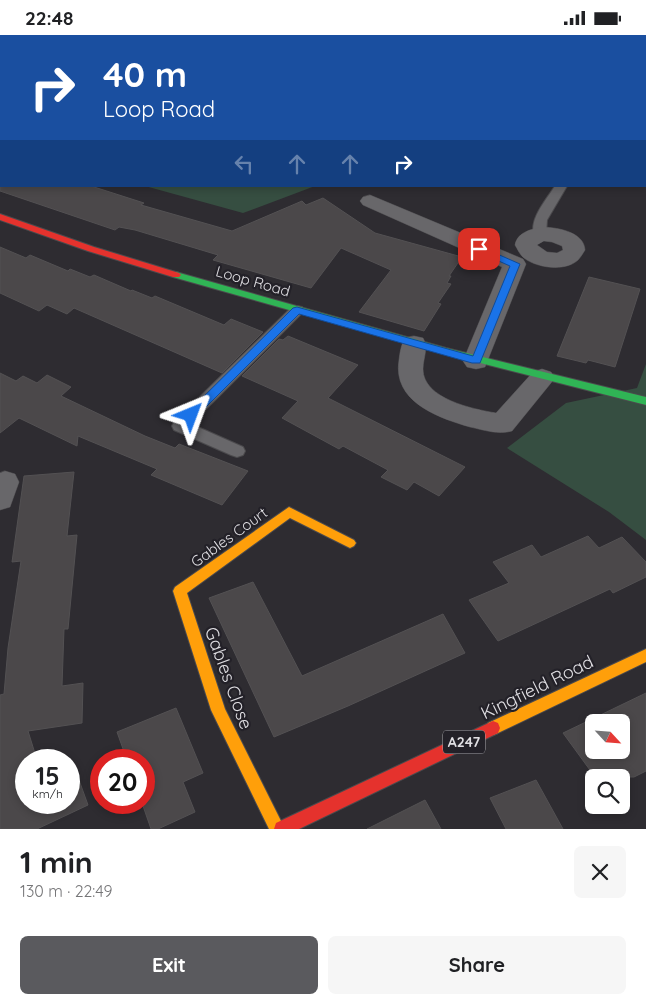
<!DOCTYPE html>
<html lang="en">
<head>
<meta charset="utf-8">
<style>
	body { margin:0; font-family:Quicksand,sans-serif; background:#f6f6f6; color:#202124; height:100vh; display:flex; flex-direction:column; font-size:19px; white-space:nowrap }
	* { box-sizing:border-box; margin:0 }
	p { font-size:16px; color:#757577 }
	.icon { flex:none; width:28px; height:28px; fill:none; stroke:currentColor; stroke-width:2; stroke-linecap:round; stroke-linejoin:round }
	.map { position:relative; height:794px; overflow:hidden }
	.details { display:flex; flex-direction:column; background:#fff; flex:1 }
	.details>* { flex:none }
	.hud { position:absolute; left:0px; top:0px; width:646px; height:152px; box-shadow:0 2px 8px #0003; background:#1a4fa0; color:#fff; overflow:hidden }
	.needle { width:32px; rotate:116deg }
	.fabs { position:absolute; left:585px; top:679px; display:grid; gap:10px }
	.fabs a { display:grid; place-items:center; width:45px; height:45px; border-radius:8px; background:#fff; box-shadow:0 2px 8px #0003; font-size:25px }
	.speed { position:absolute; left:15px; top:714px; display:flex; gap:10px; font-size:25px; font-weight:700; text-align:center }
	.speed>* { display:grid; place-content:center; width:65px; height:65px; border-radius:50%; background:#fff; box-shadow:0 2px 8px #0003; line-height:1 }
	.speed small { font-size:12px; font-weight:400 }
	.speed .limit { border:8px solid #d22; background:#fff; color:#111 }
	.pin { position:absolute; display:grid; place-items:center; width:42px; height:42px; color:#fff; margin:-21px; border-radius:10px; box-shadow:0 2px 8px #0006 }
	.me { position:absolute; width:55px; margin:-28px; rotate:44deg; stroke-linejoin:round; filter:drop-shadow(0 0 4px #0008) }
	.turn { display:flex; align-items:center; gap:18px; height:105px; padding:0 20px; font-size:22px }
	.turn .icon { width:65px; height:65px; stroke-width:2.5 }
	.turn b { display:block; font-size:35px; line-height:42px }
	.lanes { display:flex; align-items:center; height:48px; padding:0 20px; background:#0003; justify-content:center; gap:25px; direction:ltr }
	.lanes .off { opacity:.35 }
	.round { display:grid; place-items:center; flex:none; width:52px; height:52px; border-radius:8px; background:#f6f6f6 }
	.overview { display:flex; align-items:center; justify-content:space-between; height:85px; padding:0 20px }
	h1 { font-size:30px; font-weight:700; line-height:38px }
	.cta { display:flex; gap:10px; margin-top:auto; padding:10px 20px }
	.cta a { flex:1; height:58px; border-radius:8px; background:#5a5a5e; color:#fff; font-size:20px; font-weight:700; line-height:58px; text-align:center }
	.cta a+a { background:#f6f6f6; color:#202124 }
	.status { display:flex; justify-content:space-between; align-items:center; height:35px; padding:0 25px; background:#fff; direction:ltr }
	.status svg { height:14px; fill:currentColor }
	.map>svg:first-child { display:block }
	.green { fill:#364e41 }
	.building { fill:#4b484a; stroke:#535153; fill-rule:evenodd }
	.lines { fill:none; stroke-linecap:round; stroke-linejoin:round }
	.lane-casing { stroke:#4b4a4d; stroke-width:2 }
	.street-casing { stroke:#4b4a4d; stroke-width:1 }
	.fast-casing { stroke:#4b4a4d; stroke-width:2 }
	.slow-casing { stroke:#4b4a4d; stroke-width:2 }
	.jam-casing { stroke:#4b4a4d; stroke-width:2 }
	.lane { fill:#68676a; fill-rule:evenodd }
	.street { fill:#68676a; fill-rule:evenodd }
	.fast { fill:#30b455; fill-rule:evenodd }
	.slow { fill:#ff9f0a; fill-rule:evenodd }
	.jam { fill:#e5322d; fill-rule:evenodd }
	.route { fill:#1a73e8; stroke:#114b97 }
	.labels { text-anchor:middle; dominant-baseline:central; stroke-width:4.5; stroke-linejoin:round; paint-order:stroke }
	.shield { fill:#232128; stroke:#a7a6ab; stroke-width:1 }
	.shield-label { font-size:14px; font-weight:bold; fill:#e0dfe3 }
	.street-label { font-size:15px; fill:#e0dfe3; stroke:#232128 }
	.near-street-label { font-size:18px; fill:#e0dfe3; stroke:#232128 }
</style>
</head>
<body>
<div class="status"><b>22:48</b><svg viewBox="0 0 49 12"><path d="M0 12V9h3v3zM5 12V6h3v6zM10 12V3h3v9zM15 12V0h3v12zM26 1h20v11H26zM47 4h2v5h-2z"/></svg></div>
<div class="map">
<svg width="646" height="794" viewBox="0 0 646 794">
	<rect width="100%" height="100%" fill="#2e2c31"/>
	<path class="green" d="M0,0H446L447,1H1V106Z
		M145,151H315L243,178Z
		M646,329V505L609,477L507,413L566,368L637,353Z"/>
	<path class="building" d="M0,151H91L144,168L141,170L232,196L302,166L306,170L323,163L375,198L462,222L449,241H451L447,248L451,249L438,268L441,269L424,296L359,277L391,235L341,213L311,253L213,225L218,220L135,195L119,192L115,195L0,156Z
		M0,212L26,223L30,220L68,236L70,234L90,242L94,240L131,256L132,255L152,263L155,261L224,290L231,284L263,297L222,338L74,273L67,279L47,270L39,276L0,258Z
		M589,242L640,254L615,332L588,325L586,328L557,321Z
		M288,301L358,330L328,363L465,432L439,461L414,447L407,455L381,442L388,435L343,411L339,414L282,383L298,366L242,341L279,304L283,305Z
		M0,338L16,346L23,341L37,348L47,340L71,352L61,361L145,401L175,413L179,409L248,436L222,470L151,440L157,434L78,401L77,411L19,383L0,398Z
		M74,437L67,501L77,500L68,594H64L62,651L83,648L82,688L28,696L37,725H26V768H69V750L79,745L88,770L37,794H0V660L4,659L8,613L21,526L12,527L24,441Z
		M588,501L599,513L622,502L646,527V542L613,558L610,554L498,606L469,565L509,548L493,527L532,510L541,522Z
		M253,547L302,641L443,579L465,618L348,671L274,702L209,563Z
		M646,658V736L634,742H595L563,698ZM594,688H621V715H594Z
		M176,673L203,738L183,747L195,777L158,794H151L142,768H144V725H127L117,697Z
		M536,745L563,794H506L490,763Z
		M425,765L441,794H367Z"/>
	<g class="lines">
		<defs>
			<path id="lane" d="M0,49H1V56H0Z
				M555,151H567L547,185L546,199L540,203L535,202C527,186 547,164 555,151Z
				M297,271L302,272L304,275L302,278L191,389L243,412L245,416L243,420L237,422L231,420L174,395L172,391L174,387L292,272Z"/>
			<path id="street" d="M645,91L646,92V104L645,103Z
				M370,160L523,224L526,229L485,332L476,334L467,332L463,326L502,232L363,170L360,166L363,162Z
				M540,192C555,192 584,196 585,215C583,218 581,222 578,225C565,237 537,233 524,223C520,220 518,215 515,210C517,198 529,195 540,192ZM544,206L552,207L562,211L563,215L557,218L547,217L537,210Z
				M414,301L423,303C429,313 423,323 423,334C423,364 473,374 496,378L533,337L542,334L551,337L555,343L512,396C498,400 484,395 470,392C439,383 392,367 399,325C400,317 401,310 405,303Z
				M5,436L15,439L19,447L10,472L0,475V438Z"/>
			<path id="fast" d="M176,237L446,313L646,362V370L441,318L173,242V238Z"/>
			<path id="slow" d="M289,472L354,505L356,508L354,511L350,513L290,483L187,558L225,674L285,794H269L211,675L173,556L175,552Z
				M646,614V627L498,698L493,700L488,698L486,693L488,688Z"/>
			<path id="jam" d="M0,179L94,212L179,238L181,240L179,242H173L88,216L0,185Z
				M493,686L498,688L500,693L498,698L299,794H274L276,788Z"/>
		</defs>
		<use href="#lane" class="lane-casing"/>
		<use href="#street" class="street-casing"/>
		<use href="#fast" class="fast-casing"/>
		<use href="#slow" class="slow-casing"/>
		<use href="#jam" class="jam-casing"/>
		<use href="#lane" class="lane"/>
		<use href="#street" class="street"/>
		<use href="#fast" class="fast"/>
		<use href="#slow" class="slow"/>
		<use href="#jam" class="jam"/>
	</g>
	<path class="route" d="M479,211L520,229L480,328H472L299,279L195,383L191,384L185,380L293,273L297,272L473,321L510,231L476,216V212Z"/>
	<g class="labels">
		<rect class="shield" x="443" y="695.5" width="42" height="23" rx="4"/>
		<g class="shield-label">
			<text x="464" y="707">A247</text>
		</g>
		<g class="street-label">
			<text transform="translate(253 246) rotate(16)">Loop Road</text>
			<text transform="translate(229 502) rotate(-36)">Gables Court</text>
		</g>
		<g class="near-street-label">
			<text transform="translate(229 643) rotate(70)">Gables Close</text>
			<text transform="translate(537 652) rotate(-26)">Kingfield Road</text>
		</g>
	</g>
</svg>
<div class="fabs">
<a><svg class="needle" viewBox="-14 -14 28 28"><path d="M0-13l5 13h-10z" fill="#e53935"/><path d="M0 13l5-13h-10z" fill="#757577"/></svg></a>
<a><svg class="icon" aria-label="search" viewBox="0 0 24 24"><circle cx="10" cy="10" r="6"/><path d="M15 15l6 6"/></svg></a>
</div>
<div class="speed"><div>15<small>km/h</small></div><div class="limit">20</div></div>
<div class="pin" style="left:479px;top:214px;background:#d93025"><svg class="icon" aria-label="arrive" viewBox="0 0 24 24"><path d="M6 21V4h12l-3 4 3 4H6"/></svg></div>
<svg class="me" style="left:191px;top:380px" viewBox="-20 -20 40 40"><path d="M0-17L14 15 0 8-14 15z" fill="#1a73e8" stroke="#fff" stroke-width="4"/></svg>
<div class="hud">
<div class="turn"><svg class="icon" aria-label="right" viewBox="0 0 24 24"><path d="M7 20v-9h11M14 6l5 5-5 5"/></svg><div><b>40 m</b>Loop Road</div></div>
<div class="lanes"><svg class="icon off" aria-label="left" viewBox="0 0 24 24"><path d="M17 20v-9H6M10 6l-5 5 5 5"/></svg><svg class="icon off" aria-label="ahead" viewBox="0 0 24 24"><path d="M12 20V5M6 11l6-6 6 6"/></svg><svg class="icon off" aria-label="ahead" viewBox="0 0 24 24"><path d="M12 20V5M6 11l6-6 6 6"/></svg><svg class="icon" aria-label="right" viewBox="0 0 24 24"><path d="M7 20v-9h11M14 6l5 5-5 5"/></svg></div>
</div>
</div>
<section class="details">
<div class="overview"><div><h1>1 min</h1><p>130 m · 22:49</p></div><a class="round"><svg class="icon" aria-label="close" viewBox="0 0 24 24"><path d="M6 6l12 12M18 6L6 18"/></svg></a></div>
<div class="cta"><a>Exit</a><a>Share</a></div>
</section>
</body>
</html>
